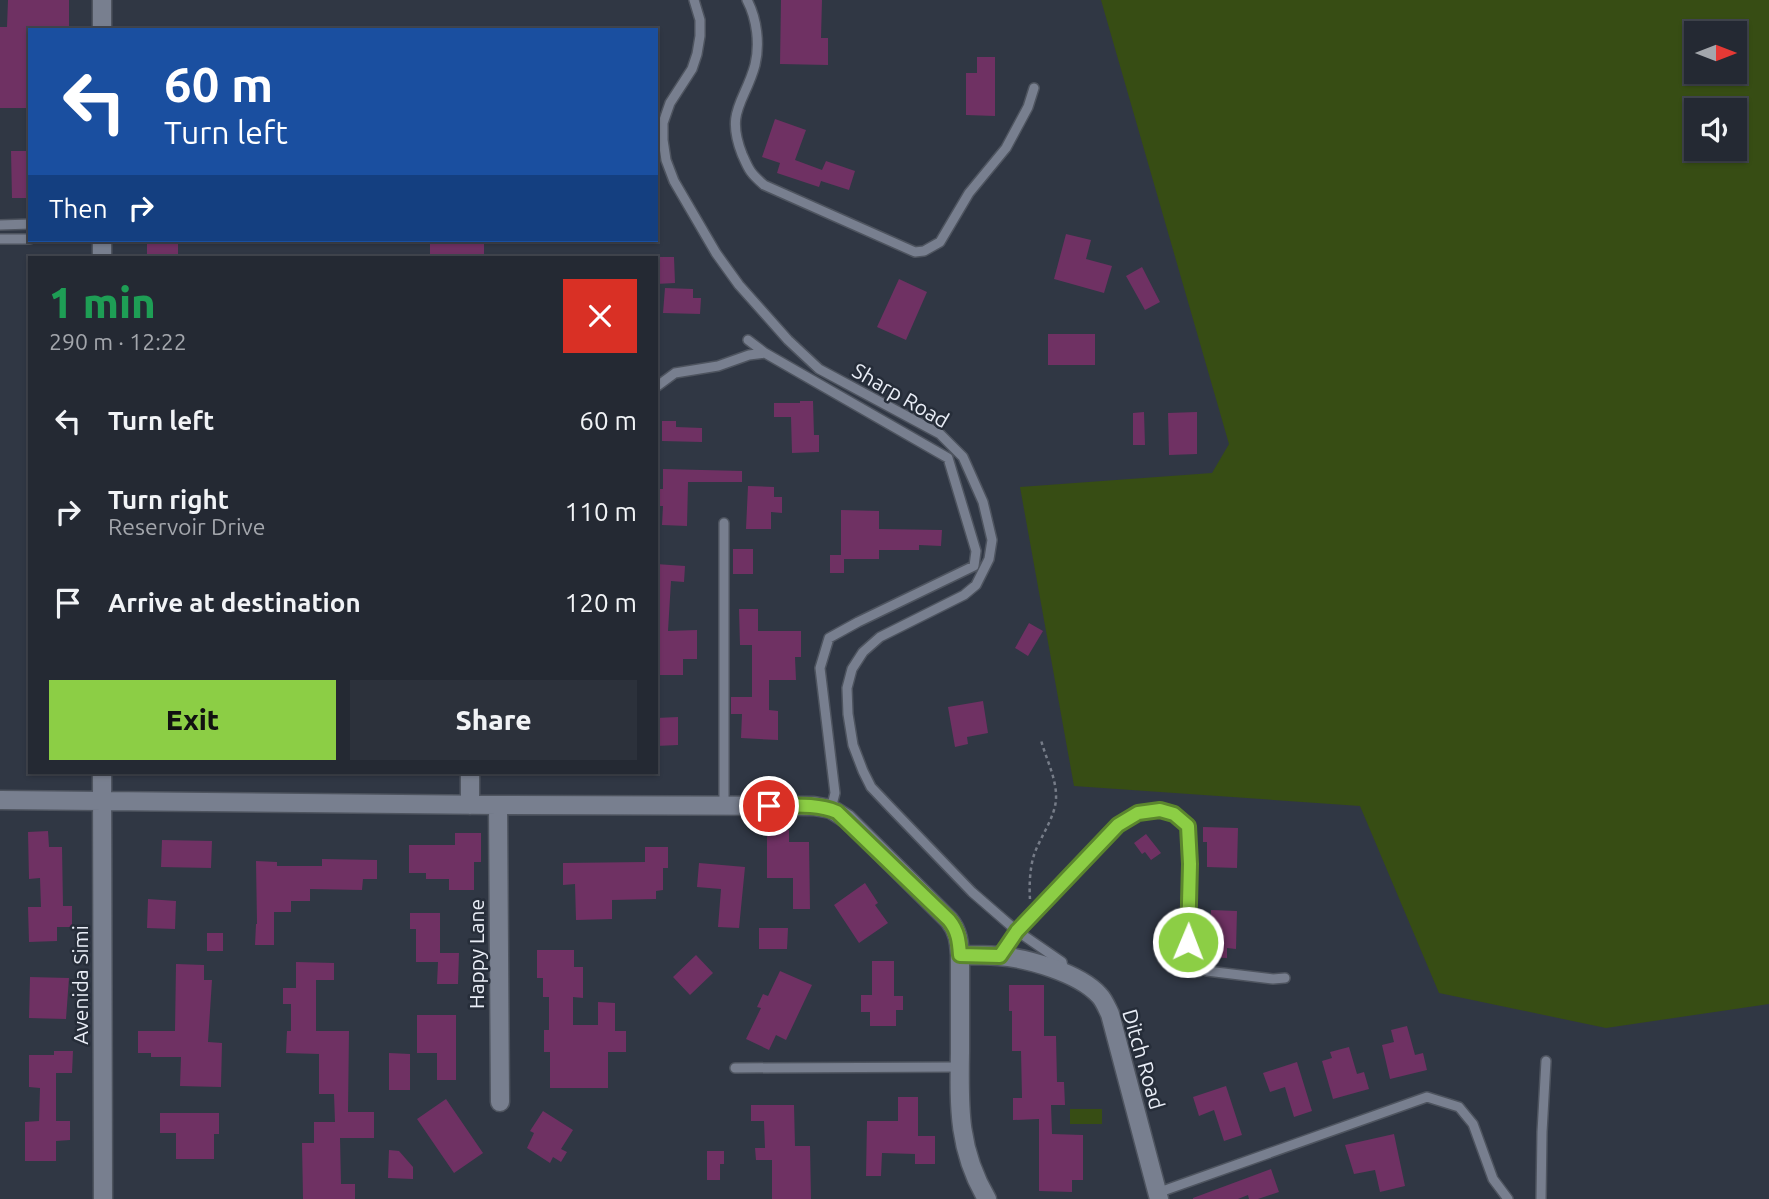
<!DOCTYPE html>
<html lang="en">
<head>
<meta charset="utf-8">
<style>
	body { margin:0; font-family:Ubuntu,sans-serif; background:#2c313b; color:#f1f3f6; height:100vh; display:flex; flex-direction:column; font-size:26px; white-space:nowrap }
	* { box-sizing:border-box; margin:0 }
	p { font-size:23px; color:#a3a6ac }
	.icon { flex:none; width:38px; height:38px; fill:none; stroke:currentColor; stroke-width:2; stroke-linecap:round; stroke-linejoin:round }
	.map { position:relative; flex:1; overflow:hidden }
	.sheet { position:absolute; left:28px; top:256px; width:630px; height:518px; display:flex; flex-direction:column; background:#242933; border-radius:0px; box-shadow:0 2px 5px #0004,0 0 0 2px #41454e }
	.sheet>* { flex:none }
	.guide { position:absolute; left:28px; top:28px; width:630px; height:214px; border-radius:0px; box-shadow:0 2px 5px #0004,0 0 0 2px #41454e; background:#1a4fa0; color:#fff; overflow:hidden }
	.needle { width:46px; rotate:90deg }
	.tools { position:absolute; left:1684px; top:21px; display:grid; gap:14px }
	.tools a { display:grid; place-items:center; width:63px; height:63px; border-radius:0px; background:#242933; box-shadow:0 2px 5px #0004,0 0 0 2px #41454e; font-size:35px }
	.pin { position:absolute; display:grid; place-items:center; width:60px; height:60px; color:#fff; margin:-30px; border:4px solid #fff; border-radius:50%; box-shadow:0 2px 7px #0007 }
	.me { position:absolute; width:77px; margin:-38px; rotate:1deg; stroke-linejoin:round; filter:drop-shadow(0 0 5px #0008) }
	.turn { display:flex; align-items:center; gap:24px; height:147px; padding:0 21px; font-size:32px }
	.turn .icon { width:91px; height:91px; stroke-width:2.5 }
	.turn b { display:block; font-size:49px; line-height:60px }
	.then { display:flex; align-items:center; height:66px; padding:0 21px; background:#0003; gap:14px; font-size:26px }
	.round { display:grid; place-items:center; flex:none; width:74px; height:74px; border-radius:0px; background:#2c313b }
	.overview { display:flex; align-items:center; justify-content:space-between; height:119px; padding:0 21px }
	h1 { font-size:42px; font-weight:800; line-height:52px; color:#1e9e55 }
	.cta { display:flex; gap:14px; margin-top:auto; padding:14px 21px }
	.cta a { flex:1; height:80px; border-radius:0px; background:#8cce45; color:#111; font-size:28px; font-weight:800; line-height:80px; text-align:center }
	.cta a+a { background:#2c313b; color:#f1f3f6 }
	ul { padding:0; list-style:none }
	li { display:flex; align-items:center; gap:21px; height:91px; padding:0 21px }
	li div { flex:1 }
	li b { display:block; font-size:26px }
	li em { font-style:normal }
	.map>svg:first-child { display:block }
	.green { fill:#374d14; fill-rule:evenodd }
	.building { fill:#6f3163 }
	.lines { fill:none; stroke-linecap:round; stroke-linejoin:round }
	.service-casing { stroke:#4e545f; stroke-width:12 }
	.minor-casing { stroke:#4e545f; stroke-width:21 }
	.path { stroke:#767c88; stroke-width:2.5; stroke-dasharray:3.5 3.5; stroke-linecap:butt }
	.service { stroke:#787f8f; stroke-width:9 }
	.minor { stroke:#787f8f; stroke-width:18 }
	.route-casing { stroke:#5b862d; stroke-width:18 }
	.route { stroke:#8cce45; stroke-width:12 }
	.labels { text-anchor:middle; dominant-baseline:central; stroke-width:5; stroke-linejoin:round; paint-order:stroke }
	.street-label { font-size:21px; fill:#e9edf6; stroke:#262d39 }
</style>
</head>
<body>
<div class="map">
<svg width="1769" height="1199" viewBox="0 0 1769 1199">
	<rect width="100%" height="100%" fill="#303744"/>
	<path class="green" d="M1101,0H1769V1004L1606,1028L1439,993L1360,806L1074,786L1020,487L1212,473L1229,444ZM1696,33H1734V72H1696ZM1696,110H1734V149H1696Z
		M1070,1109H1102V1124H1070Z"/>
	<path class="building" d="M8,0H69V30H30V108H0V27H7Z
		M781,0H822L821,38H828V65L780,64Z
		M977,57H995V116L966,115V73H977Z
		M775,119L806,130L795,160L822,170L826,161L855,171L849,190L821,181L819,187L777,173L780,163L762,157Z
		M11,151H30V198H12Z
		M1066,234L1091,240L1086,259L1112,266L1104,293L1054,279Z
		M147,240H178V257H147Z
		M442,240H484V257H430V241L442,242Z
		M656,257H674L675,283L656,284Z
		M1142,267L1160,302L1145,310L1126,276Z
		M899,279L927,292L906,340L877,327Z
		M665,288L693,289V298H701L700,314L663,313Z
		M1048,334H1095V365H1048Z
		M800,401H813L814,435H819V452L792,453L791,417H774V403H800Z
		M1144,412L1145,445H1133V413Z
		M1197,412V454L1169,455L1168,413Z
		M662,421H676V427L702,428V442L662,441Z
		M663,469L742,471V482H688L687,526L662,525L663,506H658V489H663Z
		M748,486L774,487V497H782V513L771,512V529H746Z
		M841,510L879,511V529L942,530L941,546L919,545V550H879V559H844V573H830V555H841Z
		M733,549H753V574H733Z
		M656,564L685,566L684,582L671,581L668,631L697,630V659H683V675H656Z
		M739,609H758V631H801V657H795L796,680H769V710L778,711V740L741,738L742,714H731V697H752V645H740Z
		M1029,623L1043,631L1028,656L1015,648Z
		M983,701L988,733L967,737L968,744L955,747L948,707Z
		M678,717V745L656,746V718Z
		M1203,827L1238,828L1237,868L1207,867V842H1203Z
		M767,830H789V842H809L810,909H793V878H767Z
		M48,831L49,847H62L63,906H72V927H57V941L29,942L28,907H41L40,878L29,879L28,832Z
		M455,833H481V862H474V890H449V879H426V873H409V845H455Z
		M1146,834L1161,853L1151,860L1145,852L1142,854L1134,843Z
		M162,840L212,841L211,868L161,867Z
		M645,847H668V868H663V890L656,891V899L612,900V919L576,920L575,884L563,885V863L645,862Z
		M322,859L377,860V879H363L362,890L310,889V901H291V912H274V945H255L256,924H257L256,861L277,862V866H322Z
		M699,863L745,867L739,928L718,927L721,889L697,887Z
		M865,883L878,903L875,905L888,923L859,943L834,905Z
		M148,899L176,901L175,929L147,928Z
		M1211,910L1237,911L1236,949L1227,948V958L1210,957Z
		M410,913H440V953H459L458,984H437L438,962H416V929H410Z
		M759,928H788L787,949H759Z
		M207,933H223V951H207Z
		M537,950H574V967H583V998L573,997V1025H598V1002L615,1003V1031H626V1052H608V1088H550V1052H544V1030H549V997H543V978H537Z
		M696,955L713,973L690,995L673,977Z
		M872,961H894V996H903V1010H896V1026H870V1012H861V995H872Z
		M296,962L334,963V980H316V1031H349L348,1112H374V1138H340L341,1184H355V1199H303L302,1143H314V1122H335L334,1094H319V1054L286,1053L287,1031H291V1004H283V988H296Z
		M176,964L204,965V980H212L208,1042L222,1043L221,1087L180,1086L181,1057H151V1053H138V1031H175Z
		M780,971L812,985L786,1040L776,1035L769,1050L746,1039L761,1008L757,1007L763,994L768,996Z
		M30,977L69,978L66,1019L29,1018Z
		M1009,985H1044V1036H1056L1057,1082H1064L1065,1105H1051L1052,1134L1083,1135V1180H1072V1192L1039,1191V1119L1013,1120V1098H1022L1021,1051H1012V1011H1009Z
		M417,1015H456V1080H437V1053H417Z
		M1407,1026L1415,1055L1423,1053L1427,1070L1390,1079L1382,1045L1394,1042L1391,1030Z
		M1349,1047L1357,1074L1364,1072L1369,1089L1333,1099L1322,1061L1332,1058L1330,1052Z
		M54,1051H73L72,1073H56V1121H70V1140L56,1141V1161H25V1122L39,1121L40,1088L29,1087V1055H54Z
		M389,1053L410,1054V1090H389Z
		M1297,1062L1312,1111L1294,1117L1285,1087L1270,1092L1263,1073Z
		M1226,1086L1242,1135L1224,1141L1214,1110L1199,1116L1193,1097Z
		M898,1097H918V1136H935V1164H915V1154L882,1153L881,1176H866L867,1121H898Z
		M446,1099L483,1153L454,1173L417,1119Z
		M751,1105H794L795,1146H810L811,1199H772V1160H756L755,1148H765L764,1121H751Z
		M543,1111L573,1130L561,1149L567,1152L561,1162L553,1157L550,1163L527,1148L534,1133L530,1131Z
		M160,1113H219V1134H214V1159H176V1133H160Z
		M1394,1134L1405,1186L1380,1192L1375,1170L1354,1174L1345,1145Z
		M389,1150L399,1151L413,1167V1179L388,1178Z
		M707,1151H724V1164H720V1180H707Z
		M1271,1169L1279,1192L1258,1199H1249L1248,1195L1238,1199H1193V1198Z"/>
	<g class="lines">
		<defs>
			<path id="service" d="M694,0L700,20V36L697,54L692,69L670,103L663,123V140L666,160L674,181L716,253L739,285L788,340L819,369L940,434L963,457L983,502L992,540L989,559L976,585L964,595L880,637L863,652L852,669L847,688L848,714L853,745L863,771L871,787L890,807L972,892L1017,931L1062,962L1064,972
				M747,0C757,19 760,44 755,65C745,102 725,111 742,154C749,170 750,173 764,185L915,252L924,251L940,242L969,193L1006,148L1028,107L1034,88
				M0,225L30,224
				M0,239H30
				M748,340L765,353
				M656,387L675,373L718,366L749,355L765,353L948,458L976,551L974,566L858,622L829,638L820,668L835,793L831,809
				M724,523V806
				M1000,956L1017,931L1118,825L1138,813L1160,810L1174,814L1188,826L1190,864L1188,942L1194,959L1207,971L1273,979L1285,978
				M735,1068L959,1067
				M1157,1193L1427,1097L1459,1107L1473,1124L1493,1179L1508,1199
				M1541,1199L1542,1132L1546,1061"/>
			<path id="minor" d="M102,0V30
				M102,240V257
				M102,772L103,1199
				M470,772V805
				M0,800L498,805L814,806L831,809L847,819L949,920C958,931 959,941 960,955C960,987 960,1020 960,1052C959,1108 958,1150 987,1199
				M498,805L500,1102
				M960,955C972,955 986,955 998,956C1027,958 1079,973 1099,995C1104,1000 1107,1008 1110,1014L1159,1199"/>
		</defs>
		<use href="#service" class="service-casing"/>
		<use href="#minor" class="minor-casing"/>
		<path class="path" d="M1030,899C1029,886 1030,867 1034,855C1040,837 1055,818 1056,799C1057,779 1046,759 1041,740"/>
		<use href="#service" class="service"/>
		<use href="#minor" class="minor"/>
	</g>
	<g class="lines">
		<defs>
			<path id="route" d="M769,806C792,806 816,803 837,812L949,920C958,931 959,941 960,955L1000,956L1017,931L1118,825L1138,813L1160,810L1174,814L1188,826L1190,864L1188,942"/>
		</defs>
		<use href="#route" class="route-casing"/>
		<use href="#route" class="route"/>
	</g>
	<g class="labels">
		<g class="street-label">
			<text transform="translate(901 395) rotate(30)">Sharp Road</text>
			<text transform="translate(476 954) rotate(-90)">Happy Lane</text>
			<text transform="translate(80 985) rotate(-90)">Avenida Simi</text>
			<text transform="translate(1144 1059) rotate(74)">Ditch Road</text>
		</g>
	</g>
</svg>
<div class="tools">
<a><svg class="needle" viewBox="-14 -14 28 28"><path d="M0-13l5 13h-10z" fill="#e53935"/><path d="M0 13l5-13h-10z" fill="#a3a6ac"/></svg></a>
<a><svg class="icon" aria-label="sound" viewBox="0 0 24 24"><path d="M4 9h4l5-4v14l-5-4H4zM17 9q2 3 0 6"/></svg></a>
</div>
<div class="pin" style="left:769px;top:806px;background:#d93025"><svg class="icon" aria-label="arrive" viewBox="0 0 24 24"><path d="M6 21V4h12l-3 4 3 4H6"/></svg></div>
<svg class="me" style="left:1188px;top:942px" viewBox="-20 -20 40 40"><circle r="17" fill="#8cce45" stroke="#fff" stroke-width="3"/><path d="M0-11L8 9 0 5-8 9z" fill="#fff"/></svg>
<div class="guide">
<div class="turn"><svg class="icon" aria-label="left" viewBox="0 0 24 24"><path d="M17 20v-9H6M10 6l-5 5 5 5"/></svg><div><b>60 m</b>Turn left</div></div>
<div class="then">Then<svg class="icon" aria-label="right" viewBox="0 0 24 24"><path d="M7 20v-9h11M14 6l5 5-5 5"/></svg></div>
</div>
<section class="sheet">
<div class="overview"><div><h1>1 min</h1><p>290 m · 12:22</p></div><a class="round" style="background:#d93025;color:#fff"><svg class="icon" aria-label="close" viewBox="0 0 24 24"><path d="M6 6l12 12M18 6L6 18"/></svg></a></div>
<ul>
<li><svg class="icon" aria-label="left" viewBox="0 0 24 24"><path d="M17 20v-9H6M10 6l-5 5 5 5"/></svg><div><b>Turn left</b></div><em>60 m</em></li>
<li><svg class="icon" aria-label="right" viewBox="0 0 24 24"><path d="M7 20v-9h11M14 6l5 5-5 5"/></svg><div><b>Turn right</b><p>Reservoir Drive</p></div><em>110 m</em></li>
<li><svg class="icon" aria-label="arrive" viewBox="0 0 24 24"><path d="M6 21V4h12l-3 4 3 4H6"/></svg><div><b>Arrive at destination</b></div><em>120 m</em></li>
</ul>
<div class="cta"><a>Exit</a><a>Share</a></div>
</section>
</div>
</body>
</html>
